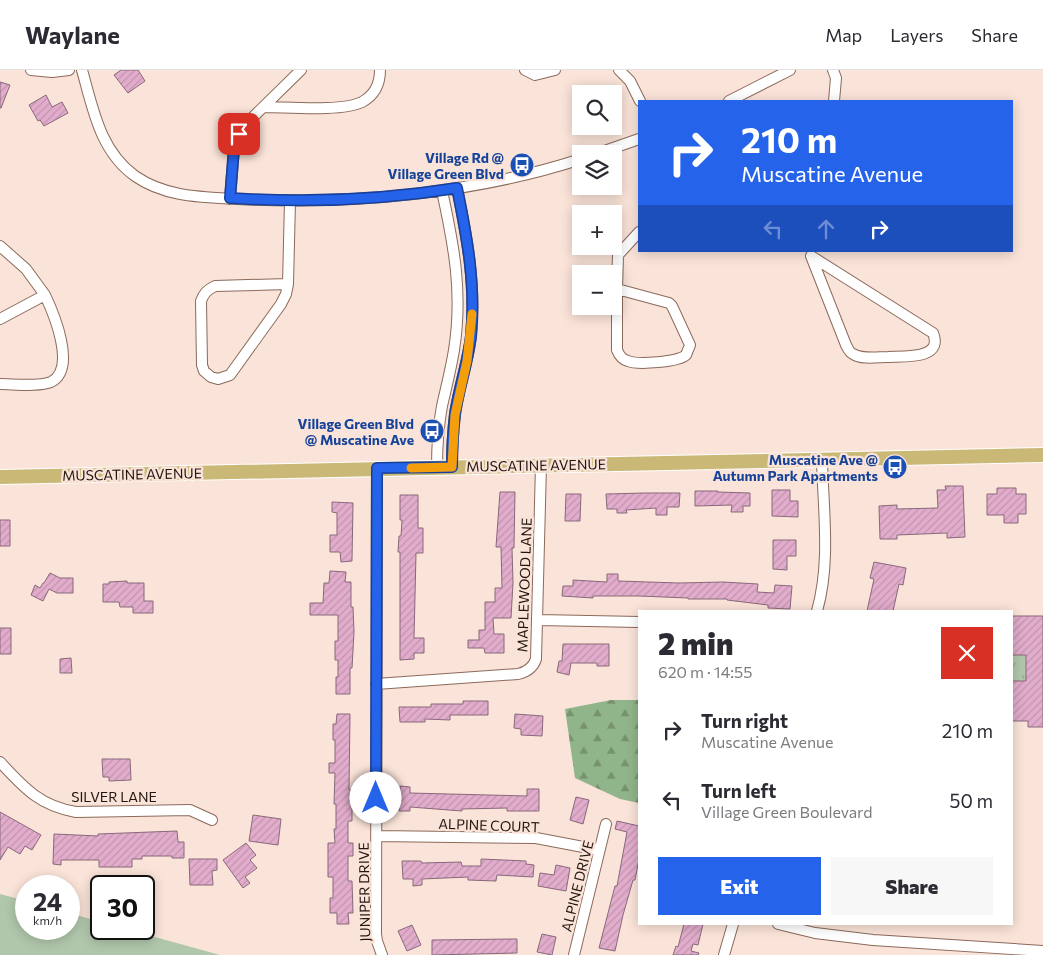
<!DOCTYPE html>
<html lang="en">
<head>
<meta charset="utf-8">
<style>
	body { margin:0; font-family:Commissioner,sans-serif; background:#f7f7f7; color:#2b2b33; height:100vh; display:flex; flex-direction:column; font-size:19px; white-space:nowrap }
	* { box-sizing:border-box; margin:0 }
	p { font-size:16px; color:#7c7c81 }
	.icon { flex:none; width:28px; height:28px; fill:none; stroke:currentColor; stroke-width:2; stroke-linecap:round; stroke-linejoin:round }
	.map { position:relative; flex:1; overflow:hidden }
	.details { position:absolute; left:638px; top:540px; width:375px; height:315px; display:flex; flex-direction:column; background:#fff; border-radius:0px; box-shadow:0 2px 12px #0003 }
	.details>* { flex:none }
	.top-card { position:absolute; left:638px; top:30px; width:375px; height:152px; border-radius:0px; box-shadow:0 2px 12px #0003; background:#2563eb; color:#fff; overflow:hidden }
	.tools { position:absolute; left:572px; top:15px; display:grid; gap:10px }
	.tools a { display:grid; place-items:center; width:50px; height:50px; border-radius:0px; background:#fff; box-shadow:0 2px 12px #0003; font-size:25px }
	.speed { position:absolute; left:15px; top:805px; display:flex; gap:10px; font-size:25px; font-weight:700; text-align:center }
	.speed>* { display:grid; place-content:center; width:65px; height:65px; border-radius:50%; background:#fff; box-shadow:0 2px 12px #0003; line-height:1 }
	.speed small { font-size:12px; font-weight:400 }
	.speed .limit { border:2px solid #111; border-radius:8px; background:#fff; color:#111 }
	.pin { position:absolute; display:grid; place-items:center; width:42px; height:42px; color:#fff; margin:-21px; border-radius:10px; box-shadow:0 2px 8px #0006 }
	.me { position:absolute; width:55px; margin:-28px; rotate:0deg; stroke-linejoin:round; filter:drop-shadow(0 0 4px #0008) }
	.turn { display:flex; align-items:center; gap:18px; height:105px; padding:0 20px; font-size:22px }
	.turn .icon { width:65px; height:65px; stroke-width:2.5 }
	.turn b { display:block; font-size:35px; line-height:42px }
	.lanes { display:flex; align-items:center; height:48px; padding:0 20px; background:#0003; justify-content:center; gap:25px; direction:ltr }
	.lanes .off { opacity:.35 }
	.round { display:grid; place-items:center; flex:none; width:52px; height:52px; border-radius:0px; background:#f7f7f7 }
	.overview { display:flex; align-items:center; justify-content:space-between; height:85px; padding:0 20px }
	h1 { font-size:30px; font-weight:800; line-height:38px }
	.cta { display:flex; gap:10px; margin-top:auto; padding:10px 20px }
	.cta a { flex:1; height:58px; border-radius:0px; background:#2563eb; color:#fff; font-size:20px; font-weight:800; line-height:58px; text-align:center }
	.cta a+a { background:#f7f7f7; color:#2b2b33 }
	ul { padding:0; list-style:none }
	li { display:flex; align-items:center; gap:15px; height:70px; padding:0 20px }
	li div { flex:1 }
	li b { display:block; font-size:19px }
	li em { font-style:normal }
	header { display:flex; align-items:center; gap:30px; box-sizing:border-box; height:70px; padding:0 25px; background:#fff; border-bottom:1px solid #e1e1e2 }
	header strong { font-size:24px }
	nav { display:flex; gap:28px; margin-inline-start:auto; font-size:18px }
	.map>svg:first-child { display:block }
	.grass { fill:url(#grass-tufts) }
	.forest { fill:url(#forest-firs) }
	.park { fill:#b1c7ac }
	.building { fill:url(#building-hatch); stroke:#89687b }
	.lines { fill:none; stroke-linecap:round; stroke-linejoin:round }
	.minor-casing { stroke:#8b6a5a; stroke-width:12 }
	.major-casing { stroke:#fff; stroke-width:16 }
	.minor { stroke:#fff; stroke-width:10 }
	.major { stroke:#cab877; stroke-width:14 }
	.route-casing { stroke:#184099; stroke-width:12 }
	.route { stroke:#2563eb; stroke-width:9 }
	.slow { stroke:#f59e0b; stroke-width:9 }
	.labels { text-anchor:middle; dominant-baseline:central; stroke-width:4.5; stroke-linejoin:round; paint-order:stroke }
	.transit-label { font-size:14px; font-weight:bold; fill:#164399; stroke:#fae3d8; text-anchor:end }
	.street-label { font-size:14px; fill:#23160f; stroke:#fae3d8 }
</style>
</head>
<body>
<header>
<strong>Waylane</strong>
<nav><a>Map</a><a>Layers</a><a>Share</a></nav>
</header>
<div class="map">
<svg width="1043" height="885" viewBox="0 0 1043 885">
	<defs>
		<pattern id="grass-tufts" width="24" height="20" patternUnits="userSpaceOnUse" patternTransform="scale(1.25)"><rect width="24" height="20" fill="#b1c7ac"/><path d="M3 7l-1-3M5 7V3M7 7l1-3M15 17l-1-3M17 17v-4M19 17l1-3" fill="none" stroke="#98aa93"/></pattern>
		<pattern id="forest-firs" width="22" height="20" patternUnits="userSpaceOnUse" patternTransform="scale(1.25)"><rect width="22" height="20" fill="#91b58a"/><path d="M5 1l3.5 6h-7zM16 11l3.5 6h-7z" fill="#76926f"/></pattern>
		<pattern id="building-hatch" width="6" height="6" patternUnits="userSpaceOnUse" patternTransform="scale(1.25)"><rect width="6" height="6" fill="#e2adcc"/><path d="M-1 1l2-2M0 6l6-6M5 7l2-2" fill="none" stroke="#c294ae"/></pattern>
	</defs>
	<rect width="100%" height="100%" fill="#fae3d8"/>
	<path class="grass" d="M1011,585H1027V611H1011Z"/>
	<path class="forest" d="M611,630H639V733L620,729L575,708L565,639Z"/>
	<path class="park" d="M0,824L26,831V859H69V843L101,852V859H126L220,885H0Z"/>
	<path class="building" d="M121,0H138L145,11L128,23L114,5Z
		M0,12L10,15L1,38H0Z
		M46,25L52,37L62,32L68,43L44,56L40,50L38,51L29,35Z
		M945,416H963L965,467L947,468V463L897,465V469H880L879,436L897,435V439L938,438L937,420H946Z
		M997,418H1016V424H1026V444H1018V453H1004V445H987V424H997Z
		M772,420H790V431H798V447L772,446Z
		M695,421H718V422L750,423V436H743V442H731L732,435L695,436Z
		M500,422H515L514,478H512L513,513L511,548H493L494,564H504V583H485L484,578H468V570H479V560H485V532H495V518H502L501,477H496Z
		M644,423H680L679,437H667V445H656V438L626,440L627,443H617V439H607L606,424Z
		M566,424H581L580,451H565Z
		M400,425H418V458H423V483H416L414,568H424V583H414V589L400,590V482H398L399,466H401L402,450H400Z
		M332,432L353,433L352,491L341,492L340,482H330V465H337V443L332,442Z
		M0,450H10V476H0Z
		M773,470H796V486H787V500L773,499Z
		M874,492L906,498L903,515L899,514L893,541H867L874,509L870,508Z
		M330,501L346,502L345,512H351V537H353L354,562L352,598H350V624H336V607H338V590H335V571H338V545H310V533H323L324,513H329Z
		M50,503L60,508H73V523H57L49,519L43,531L31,525L35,515L40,518L43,513H44Z
		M607,504H618V511L679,513L723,512L758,514L757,522L774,523L775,515L792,516L790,539L768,538V535L727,530V529H688V528L639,526H593V528L562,526L563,516H573V510L607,512Z
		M127,511V513H144V531H153V543H133V537H120L119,532H103V514H109V512Z
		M1011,546H1043V657H1028V651H1011V611H1026V585H1011Z
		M0,558H11V584H0Z
		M563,574H609V596H597V593H571L569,605L557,602L559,591H562Z
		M71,588L72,603H60V589Z
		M463,631H488V645H450V650L425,649V652H400L399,637H431V634H463Z
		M337,644H350L349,720H351L352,732V751H348V773H353V786H348V811H352L353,843H348L349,854H337V843H330V828H333V807H328V773H335L334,759H336V734H334L335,703H329V693H335V670H333V654H336Z
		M515,644L543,646L542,666L521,665V659L514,658Z
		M102,689H130L131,710L109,711V707H103Z
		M400,716L410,717V723L527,726V719H539V741H507V738L462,739V741L410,737V741H399Z
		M576,727L589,730L583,754L570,750Z
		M0,742L41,765L32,780L25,776L20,784L8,777L0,790Z
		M253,745L281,749L278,775L249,771Z
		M617,751L639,756V789L635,810H633L623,845L615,881L599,878L615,816H617L627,762L615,759Z
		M177,761L178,772H184V788H172V786H142V789H132V797H99V790H61V795L53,794L54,764L98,766V764Z
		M246,773L256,785L250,790L257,798L245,807L250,813L243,818L223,790Z
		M189,789H217V800L212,801L213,815H190Z
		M481,789L526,791V794L534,795L533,807L497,805L496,811L468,810V807L422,809V815L413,816V809H403L402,791H421L422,793L461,792L462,796H481Z
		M556,795L570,798L566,821L538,816L540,803L554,805Z
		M684,854H703L698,875L693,874L691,881L699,883L698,885H673L676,876L678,877Z
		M412,855L421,875L407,881L398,861Z
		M542,864L556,867L552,885L537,882Z
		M514,869H517V883L432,885V870Z"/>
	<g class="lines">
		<defs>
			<path id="minor" d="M31,0L52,2L69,0
				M82,0C93,39 100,81 135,106C165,127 201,127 237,129C350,135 473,124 581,89
				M525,0L535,5L555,0
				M619,0L630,11L640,31
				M833,0L836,8L834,31
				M729,31L790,0
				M264,37C287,37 342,42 362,32C375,25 380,14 380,0
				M596,84L639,69
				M230,129L234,78L236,68L252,48L301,0
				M0,176L26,199L45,225
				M811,186L933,263C944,290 903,286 888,287C877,287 863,290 853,284C850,283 848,279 846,275Z
				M288,214L286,224L281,234L230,305L218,309L211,307L204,301L202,295L201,231C204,223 207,220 215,216Z
				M288,214L290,131
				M617,219L669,233L672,236L690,275L686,285C678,292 638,295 628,291C623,290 619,285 617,280Z
				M617,219L618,185L639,162
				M0,249L45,225C54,244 77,299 51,312C39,317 13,314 0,314
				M452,397C452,380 453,361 455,344C459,317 468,292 471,266C476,215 467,167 457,118
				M377,398L376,864L377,871L382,885
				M437,398C437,377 438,357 442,336C446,318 451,299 454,280C463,223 454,176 442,121
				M817,541C831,492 823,439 822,389
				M538,550L639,552
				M376,614L518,604C527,602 533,598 536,589L541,395
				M0,692C24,718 40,736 76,742L190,740L212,750
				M377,766L536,768L599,780
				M778,854L815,863L873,870L1043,881
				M574,885L606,754
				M724,885L733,854"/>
			<path id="major" d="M0,407L1043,385"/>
		</defs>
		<use href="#minor" class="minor-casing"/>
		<use href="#major" class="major-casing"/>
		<use href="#minor" class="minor"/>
		<use href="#major" class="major"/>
	</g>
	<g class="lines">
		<defs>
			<path id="route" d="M239,64L234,78L230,128C306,133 382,130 457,118C467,167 476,215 471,266C468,292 459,317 455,344C453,361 452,380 452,397L377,398L376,728"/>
		</defs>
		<use href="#route" class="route-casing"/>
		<use href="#route" class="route"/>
		<path class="slow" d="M411,398L452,397L455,345L467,291L472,244"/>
	</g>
	<defs>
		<symbol id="bus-disc" viewBox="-11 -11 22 22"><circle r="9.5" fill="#1a4fb4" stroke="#fae3d8"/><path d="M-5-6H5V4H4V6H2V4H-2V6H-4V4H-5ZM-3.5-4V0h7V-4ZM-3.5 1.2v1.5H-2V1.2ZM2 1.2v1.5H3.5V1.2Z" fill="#fff"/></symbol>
	</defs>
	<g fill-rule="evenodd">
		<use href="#bus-disc" x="508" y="81" width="28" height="28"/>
		<use href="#bus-disc" x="418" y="347" width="28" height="28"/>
		<use href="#bus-disc" x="881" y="383" width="28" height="28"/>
	</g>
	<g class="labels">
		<g class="transit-label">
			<text x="504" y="87">Village Rd @<tspan x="504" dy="16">Village Green Blvd</tspan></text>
			<text x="414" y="353">Village Green Blvd<tspan x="414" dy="16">@ Muscatine Ave</tspan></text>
			<text x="878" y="389">Muscatine Ave @<tspan x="878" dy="16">Autumn Park Apartments</tspan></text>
		</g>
		<g class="street-label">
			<text transform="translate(536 395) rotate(-1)">MUSCATINE AVENUE</text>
			<text transform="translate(132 404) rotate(-1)">MUSCATINE AVENUE</text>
			<text transform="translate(524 515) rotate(-88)">MAPLEWOOD LANE</text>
			<text x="114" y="726">SILVER LANE</text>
			<text transform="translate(489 755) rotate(2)">ALPINE COURT</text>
			<text transform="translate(577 816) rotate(-76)">ALPINE DRIVE</text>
			<text transform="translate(364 822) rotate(-91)">JUNIPER DRIVE</text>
		</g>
	</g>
</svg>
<div class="tools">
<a><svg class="icon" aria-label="search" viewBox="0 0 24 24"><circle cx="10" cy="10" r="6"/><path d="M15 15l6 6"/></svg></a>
<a><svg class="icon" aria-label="layers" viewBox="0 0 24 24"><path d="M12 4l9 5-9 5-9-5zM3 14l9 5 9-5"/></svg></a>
<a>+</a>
<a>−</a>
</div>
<div class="speed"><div>24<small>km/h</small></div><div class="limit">30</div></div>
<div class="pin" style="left:239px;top:64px;background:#d93025"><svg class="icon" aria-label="arrive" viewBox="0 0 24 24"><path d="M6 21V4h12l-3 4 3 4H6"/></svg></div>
<svg class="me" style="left:376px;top:728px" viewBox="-20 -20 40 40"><circle r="19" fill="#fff"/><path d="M0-13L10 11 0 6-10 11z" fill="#2563eb"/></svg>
<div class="top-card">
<div class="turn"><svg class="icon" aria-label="right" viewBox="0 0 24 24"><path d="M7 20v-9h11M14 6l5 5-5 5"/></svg><div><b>210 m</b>Muscatine Avenue</div></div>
<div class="lanes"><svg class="icon off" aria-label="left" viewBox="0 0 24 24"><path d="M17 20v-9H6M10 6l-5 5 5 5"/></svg><svg class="icon off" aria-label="ahead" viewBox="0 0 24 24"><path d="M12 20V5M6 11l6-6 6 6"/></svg><svg class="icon" aria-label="right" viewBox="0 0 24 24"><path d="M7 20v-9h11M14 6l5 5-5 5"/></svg></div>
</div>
<section class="details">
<div class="overview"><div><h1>2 min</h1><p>620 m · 14:55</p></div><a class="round" style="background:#d93025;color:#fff"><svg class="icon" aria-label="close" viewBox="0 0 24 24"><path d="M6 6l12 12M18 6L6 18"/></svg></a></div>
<ul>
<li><svg class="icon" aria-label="right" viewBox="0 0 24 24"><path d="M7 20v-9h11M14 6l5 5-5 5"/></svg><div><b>Turn right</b><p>Muscatine Avenue</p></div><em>210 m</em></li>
<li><svg class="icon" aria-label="left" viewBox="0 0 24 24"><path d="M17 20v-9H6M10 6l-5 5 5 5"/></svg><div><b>Turn left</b><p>Village Green Boulevard</p></div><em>50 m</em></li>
</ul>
<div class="cta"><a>Exit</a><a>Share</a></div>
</section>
</div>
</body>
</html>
